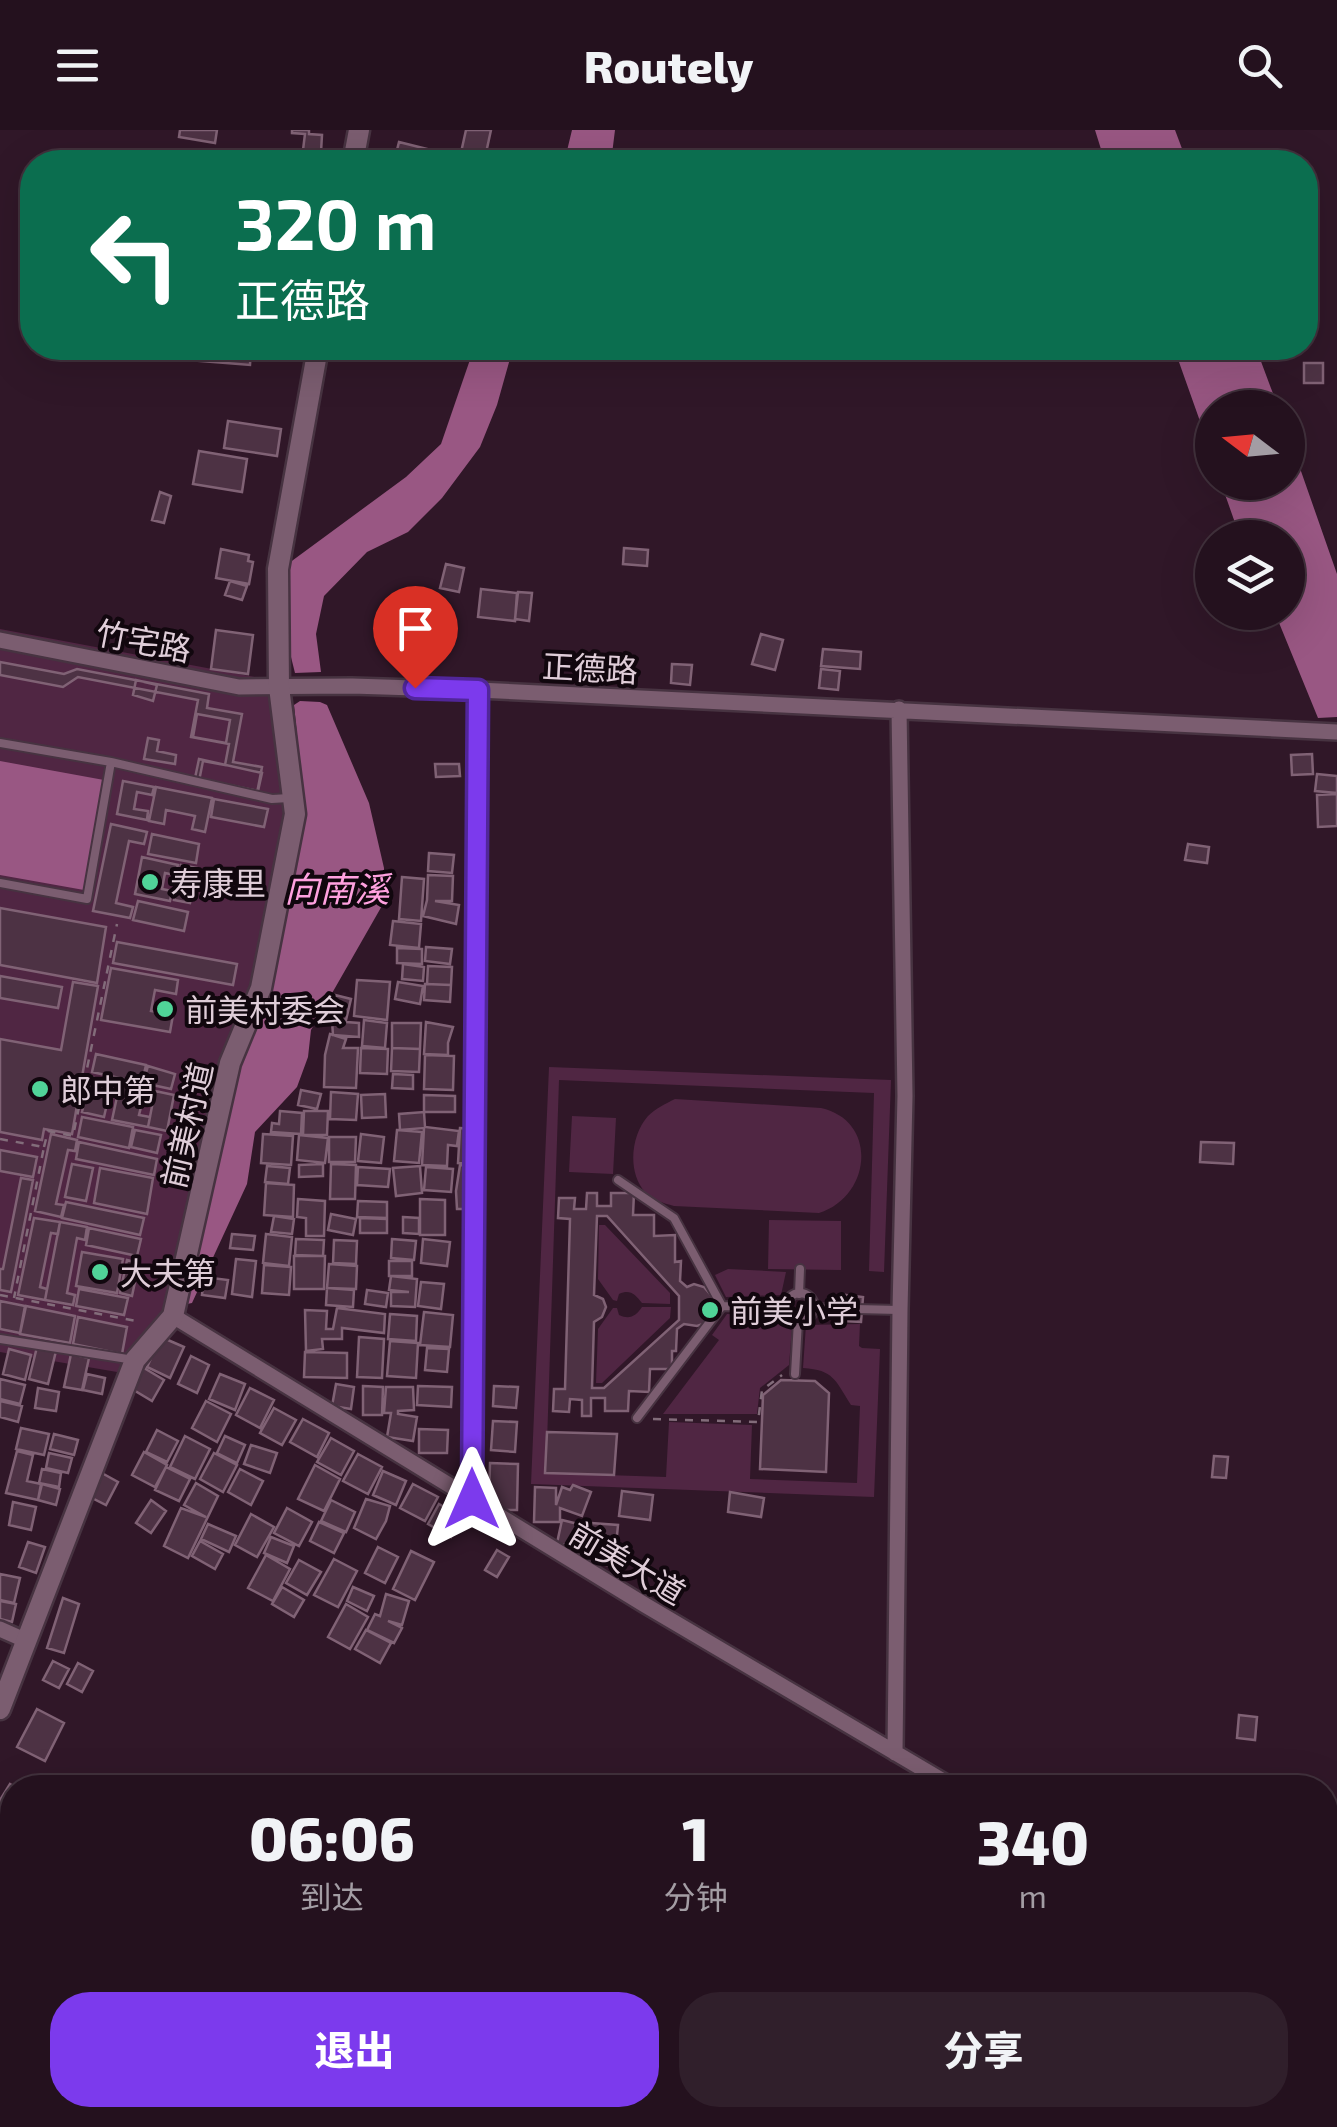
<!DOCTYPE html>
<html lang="zh">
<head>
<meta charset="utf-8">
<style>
	body { margin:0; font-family:"Exo 2","Noto Sans SC",sans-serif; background:#301f2b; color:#f1f3f6; height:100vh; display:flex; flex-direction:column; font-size:38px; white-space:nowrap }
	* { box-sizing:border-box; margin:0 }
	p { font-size:32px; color:#a39da4 }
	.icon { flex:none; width:55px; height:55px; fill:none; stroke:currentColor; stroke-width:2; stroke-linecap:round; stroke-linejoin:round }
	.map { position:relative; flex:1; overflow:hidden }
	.sheet { position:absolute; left:0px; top:1645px; width:1338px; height:352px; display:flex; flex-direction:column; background:#24111e; border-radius:40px 40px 0 0; box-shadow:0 10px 40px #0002,0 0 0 2px #41313c }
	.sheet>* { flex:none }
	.banner { position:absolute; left:20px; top:20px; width:1298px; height:210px; border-radius:40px; box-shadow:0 10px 40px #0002,0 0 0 2px #41313c; background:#0b6e4f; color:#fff; overflow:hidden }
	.needle { width:65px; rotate:286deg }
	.controls { position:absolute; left:1195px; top:260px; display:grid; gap:20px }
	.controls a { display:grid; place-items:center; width:110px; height:110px; border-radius:50%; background:#24111e; box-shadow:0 10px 40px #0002,0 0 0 2px #41313c; font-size:50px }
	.pin { position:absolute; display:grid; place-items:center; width:85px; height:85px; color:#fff; margin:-102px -42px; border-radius:50% 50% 50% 0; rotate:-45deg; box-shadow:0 0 10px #0007 }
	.pin .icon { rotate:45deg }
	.me { position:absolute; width:110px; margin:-55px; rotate:0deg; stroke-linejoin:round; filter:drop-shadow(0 0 8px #0008) }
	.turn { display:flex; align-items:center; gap:35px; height:210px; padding:0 50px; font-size:45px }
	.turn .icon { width:130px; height:130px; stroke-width:2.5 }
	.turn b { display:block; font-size:70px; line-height:85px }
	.eta { display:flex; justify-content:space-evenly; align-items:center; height:170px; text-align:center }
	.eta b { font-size:60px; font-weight:800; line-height:70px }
	.button { display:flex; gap:20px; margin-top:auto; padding:20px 50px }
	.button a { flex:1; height:115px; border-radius:40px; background:#7c3aed; color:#fff; font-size:40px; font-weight:800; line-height:115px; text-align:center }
	.button a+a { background:#301f2b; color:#f1f3f6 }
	header { display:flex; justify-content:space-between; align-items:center; height:130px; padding:0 50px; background:#24111e; font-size:45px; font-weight:800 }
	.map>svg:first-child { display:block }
	.green { fill:#502643 }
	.water { fill:#995783 }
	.building { fill:#4d3244; stroke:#806275; stroke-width:2.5; fill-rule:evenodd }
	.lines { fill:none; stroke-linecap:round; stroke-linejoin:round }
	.service-casing { stroke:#473341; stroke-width:12 }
	.minor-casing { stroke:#473341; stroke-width:20 }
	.tertiary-casing { stroke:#473341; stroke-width:25 }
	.path { stroke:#826c7a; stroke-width:2.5; stroke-dasharray:8 8; stroke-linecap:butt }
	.service { stroke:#7b5d70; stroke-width:8 }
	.minor { stroke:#7b5d70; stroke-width:15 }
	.tertiary { stroke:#7b5d70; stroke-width:20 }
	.route-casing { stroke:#51269a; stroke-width:25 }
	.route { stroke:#7c3aed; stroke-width:18 }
	.poi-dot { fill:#50d398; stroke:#11070e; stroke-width:4 }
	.labels { text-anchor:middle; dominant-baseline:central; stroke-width:8; stroke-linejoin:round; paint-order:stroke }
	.street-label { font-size:32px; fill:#dfcdd8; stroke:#11070e }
	.poi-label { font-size:32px; fill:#dfcdd8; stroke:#11070e; text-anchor:start }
	.water-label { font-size:35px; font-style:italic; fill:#ffa1df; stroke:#11070e }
</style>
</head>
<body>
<header><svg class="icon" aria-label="menu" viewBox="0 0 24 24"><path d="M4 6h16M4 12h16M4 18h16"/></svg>Routely<svg class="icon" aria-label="search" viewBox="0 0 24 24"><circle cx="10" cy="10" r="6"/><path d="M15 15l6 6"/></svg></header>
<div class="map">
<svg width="1337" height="1997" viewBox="0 0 1337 1997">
	<rect width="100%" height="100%" fill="#301728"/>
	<path class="green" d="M0,499L265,549L279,602L288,691L254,853L168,1183L117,1242L0,1222Z
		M549,937L891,950L884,1142L869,1141L874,963L559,950L546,1343L666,1347L669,1292L752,1295L750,1349L857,1353L860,1276L851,1275C835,1250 834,1240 803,1238L806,1195L860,1194L859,1216L862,1218L880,1219L874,1367L531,1354Z
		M675,969L821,978C879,991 871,1067 819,1083L674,1076C663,1073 652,1070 645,1062C627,1042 631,1005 648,986C656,978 665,974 675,969Z
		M572,986L616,988L613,1044L569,1042Z
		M769,1090L841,1091V1140L768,1139Z
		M599,1095H605L670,1163V1174L642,1173C635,1164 630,1159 619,1164L617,1171L613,1170L598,1149Z
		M728,1139L786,1142L781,1165L726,1167L715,1145Z
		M642,1177H671L670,1188L602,1253H596L598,1199L613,1178H617L619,1185C630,1190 636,1186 642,1177Z
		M727,1184L780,1186L792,1198L789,1235L760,1258L757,1284H663L719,1210L712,1205Z"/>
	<path class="water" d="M572,0H615L611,32H562L565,29Z
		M1095,0H1175L1187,32H1105Z
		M474,218H513L497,275L480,317L442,368L408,402L367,422L324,466L316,504L321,542L295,543L288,515L285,436L406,347L441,314Z
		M1174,218H1256L1278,277L1212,278V325Z
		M1288,304L1337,444V587L1318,588L1275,483L1288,482V408L1240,407L1221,353L1288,352Z
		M300,571L320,572L327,575L369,673L384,738L383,774L311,900L308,927L297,957L255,1002L247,1054L192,1173L187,1174L185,1168L238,925L259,893L271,852L305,684L294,575Z
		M0,631L104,650L84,760L0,745Z"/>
	<path class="building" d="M180,0H217L215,13L179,7Z
		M292,0H309V4L322,5L321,22L303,20L305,4L292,3Z
		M466,0H491L486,23L462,18Z
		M399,12L447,24L446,32H394Z
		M190,218H251L250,235L189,230Z
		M1304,233H1323V253H1304Z
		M228,291L281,299L277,326L224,318Z
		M199,321L247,329L242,362L193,354Z
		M160,362L171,366L164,393L152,390Z
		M624,418L648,420L647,436L623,434Z
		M221,419L249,425L248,431L253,432L249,454L216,448Z
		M446,434L464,438L459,462L440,458Z
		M230,451L247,456L242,470L225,465Z
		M481,459L517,463L515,491L478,487Z
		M518,462L532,463L529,491L515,489Z
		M216,500L253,505L248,544L211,539Z
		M761,504L783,510L775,540L752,534Z
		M823,519L861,522L860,539L821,536Z
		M0,532L64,544L77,539L209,564L207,578L242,584L233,632L262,637L257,663L199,651L203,631L225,635L229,614L191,607L198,570L78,547L63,557L0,545Z
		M672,534L692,535L690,555L671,553Z
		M821,539L840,541L838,560L819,558Z
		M136,550L157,555L153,571L133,565Z
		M197,584L230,590L226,613L193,607Z
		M148,608L159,610L157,621L176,625L175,634L144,629Z
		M1312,624L1313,644L1292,645L1291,625Z
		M199,629L262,643L258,661L195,648Z
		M435,634H459L460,646L436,647Z
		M1317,644L1337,646V663L1315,661Z
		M123,651L154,657L152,665L137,662L134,679L148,681L147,690L117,684Z
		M156,657L212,668L205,702L192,699L195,686L166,680L164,694L149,691Z
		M1337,664V696L1318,697L1317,665Z
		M214,669L268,679L264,697L211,687Z
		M111,694L147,702L144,714L129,711L116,773L133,777L130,788L93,781Z
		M152,704L199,714L196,733L148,724Z
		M1188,714L1209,717L1207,733L1185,730Z
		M429,723L454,725L452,743L428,741Z
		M142,727L178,735L175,745L165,743L162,759L172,761L170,771L135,764Z
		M181,735L197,738L190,773L174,770Z
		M428,745L453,746L452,771H435L459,775L456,794L423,786L427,770Z
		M402,747L424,749L421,791L399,789Z
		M138,771L188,782L184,801L133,790Z
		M0,778L106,797L97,853L0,835Z
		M393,791L421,794L419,818L390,815Z
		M117,812L237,834L233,855L113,833Z
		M426,817L452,819L450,834L425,831Z
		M397,818L422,819V834L397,833Z
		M403,834L424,837L423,851L402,849Z
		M428,836L452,837L451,855L427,854Z
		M111,838L178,850L176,864L155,860L151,881L173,885L170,902L101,890Z
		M0,846L62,857L58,878L0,868Z
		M357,850L390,852L387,890L354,886Z
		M73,852L98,856L72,1004L44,999L42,1010L0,1002V909L61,920Z
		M398,852L423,856L420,874L395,869Z
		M425,854L451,855L450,872L424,870Z
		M335,865L351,869L346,890L330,886Z
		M364,890L387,893L385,918L362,916Z
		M332,891L359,893V907L333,905Z
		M426,892L453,897L448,913V925L424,924Z
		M392,893H421L420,919L392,918Z
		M330,904L346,909L343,918H358L356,958L324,957L325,925Z
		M361,918L388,919L387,944L360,943Z
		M392,918L420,919L419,942L391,941Z
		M96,924L146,935L142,953L92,942Z
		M425,925L454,926L453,960L424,959Z
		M148,936L175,944L171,959L143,953Z
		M393,944L413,945V959L392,958Z
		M90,947L112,952L104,987L82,982Z
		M120,953L155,961L153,971L143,969L139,985L150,987L148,997L112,990Z
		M301,960L321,964L317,979L298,975Z
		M155,961L174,965L167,1001L148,997Z
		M331,962L358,964L356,990L330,989Z
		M385,964L386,987L362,988L361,965Z
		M424,965L455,966V982H424Z
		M280,981L302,983L301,1004L271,1002L272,993L279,994Z
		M304,981H328L327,1005H303Z
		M424,982L425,997L459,1001L457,1016L448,1015L447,1036L422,1035L424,998L400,1000L399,984Z
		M82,987L133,997L129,1018L78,1007Z
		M460,998L473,999L471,1034L458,1033Z
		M135,1000L161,1005L157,1023L131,1017Z
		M397,1000L422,1002L419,1033L394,1031Z
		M51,1004L77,1010L75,1021L68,1020L56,1074L64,1075L61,1087L35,1081Z
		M263,1004L293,1006L291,1035L261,1033Z
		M361,1004L384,1007L381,1033L358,1031Z
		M299,1005L328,1008L325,1033L297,1030Z
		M329,1007H356L355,1032H329Z
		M79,1012L157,1029L154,1045L76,1029Z
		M1201,1012L1234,1013L1233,1034L1200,1032Z
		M0,1020L37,1027L33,1047L0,1041Z
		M72,1034L93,1038L86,1071L65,1067Z
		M323,1034V1046L299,1047V1035Z
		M331,1034L356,1035L355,1069H330Z
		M460,1035L474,1037L471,1079H457L456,1061Z
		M267,1036L290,1038L288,1054L265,1052Z
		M420,1036L422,1063L396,1066L393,1038Z
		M358,1037L390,1039L388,1057L357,1055Z
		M426,1037L453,1039L451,1062L424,1060Z
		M100,1038L153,1048L147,1084L94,1073Z
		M21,1048L33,1050L11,1162L0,1160V1139H3Z
		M266,1053L294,1055L293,1087L264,1085Z
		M587,1063H597V1076H611V1063H634L633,1085H654V1106L675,1105V1132L681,1131L680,1151L687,1157L694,1154L704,1157L716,1171L715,1179L706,1193L697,1196L684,1194L677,1199L676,1221H672V1239H650L649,1262L629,1261L628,1281H605V1268H591V1286H582V1270L570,1269L569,1282L553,1281L554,1259H565L570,1089L558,1088L559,1068H575L574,1079H586ZM597,1086H607L679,1166V1190L604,1258H592L594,1192L602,1187L606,1177L603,1169L594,1165Z
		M298,1069L325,1071L324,1106H306V1088L297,1087Z
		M420,1069L445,1070V1105H420Z
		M358,1071L387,1072V1088L357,1087Z
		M66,1072L144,1088L140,1105L62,1088Z
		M331,1084L356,1089L353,1105L328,1100Z
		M274,1086L294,1089L292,1104L271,1102Z
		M403,1087L419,1088V1104L403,1103Z
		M34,1088L60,1092L58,1104L51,1103L40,1157L47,1159L45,1170L18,1165Z
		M360,1088L387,1089V1103H360Z
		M60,1092L87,1097L85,1110L77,1108L67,1163L75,1165L73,1175L45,1170Z
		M89,1098L141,1109L137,1126L86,1115Z
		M232,1104L255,1106L253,1120L230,1118Z
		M266,1104L292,1107L289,1136L263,1133Z
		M296,1109L324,1110L323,1126L295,1125Z
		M392,1109L416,1111L414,1130L391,1128Z
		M423,1109L450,1112L447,1136L421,1133Z
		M334,1110L357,1111L356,1134L333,1133Z
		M82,1122L123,1129L117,1163L76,1156Z
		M294,1126H325L324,1159H294Z
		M236,1129L256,1131L252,1167L232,1164Z
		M127,1130L139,1133L132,1166L120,1163Z
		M389,1131H412V1146H389Z
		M329,1134L357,1136L356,1159L327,1158Z
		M264,1135L291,1137L289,1165L262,1163Z
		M391,1146L417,1149L415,1177L391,1176V1162H409L389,1160Z
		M204,1147L228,1150L225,1168L202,1165Z
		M421,1152L444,1154L441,1179L418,1176Z
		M327,1158L354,1160L353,1177L326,1175Z
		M79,1159L128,1168L124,1185L76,1176Z
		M367,1160L388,1163L386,1177L365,1174Z
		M846,1165L863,1167L861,1192L844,1191Z
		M0,1171L25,1176L20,1203L0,1199Z
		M26,1176L75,1186L70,1213L20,1204Z
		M337,1178L385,1184L384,1203L342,1198V1209H322L323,1219L306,1221L305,1180L327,1181L326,1199H333Z
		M424,1182L453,1185L450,1217L420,1215Z
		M390,1184L417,1186L416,1211L388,1209Z
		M78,1187L127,1197L122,1224L73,1214Z
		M161,1207L184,1217L170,1248L147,1237Z
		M359,1207L384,1209L382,1248L357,1247Z
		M390,1211L418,1213L416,1248L387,1246Z
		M37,1217L56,1221L48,1254L29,1249Z
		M427,1218L449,1219L447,1242L425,1240Z
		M9,1219L31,1225L25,1250L3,1244Z
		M305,1222L347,1223V1248L304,1247Z
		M71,1224L89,1228L82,1260L64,1257Z
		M191,1226L209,1235L197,1263L178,1254Z
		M144,1238L164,1250L152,1271L132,1259Z
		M87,1244L105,1248L102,1264L83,1260Z
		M220,1244L245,1254L235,1280L209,1269Z
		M0,1249L25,1255L20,1274L0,1269Z
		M781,1250L815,1251L829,1263L826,1342L760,1339L763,1265Z
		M336,1254L354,1257L351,1279L332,1276Z
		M363,1256L383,1257L382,1285H363Z
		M418,1256L452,1257L451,1277L417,1275Z
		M494,1256L518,1257L516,1278L493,1276Z
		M386,1257H413L414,1280L398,1281V1284L417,1287L413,1311L387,1307L391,1283H384Z
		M38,1258L59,1262L56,1281L35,1278Z
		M250,1258L274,1270L260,1298L236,1285Z
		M0,1271L22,1276L18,1292L0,1287Z
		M206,1271L231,1284L217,1312L192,1298Z
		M274,1278L296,1290L282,1315L260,1303Z
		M303,1289L329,1303L317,1327L290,1312Z
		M493,1291L517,1292L515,1322L491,1320Z
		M21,1298L49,1304L44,1325L16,1319Z
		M419,1299L448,1300L447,1323H419Z
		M157,1300L178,1311L167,1332L146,1322Z
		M547,1302L617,1304L614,1345L545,1343Z
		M54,1304L78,1310L74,1325L50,1319Z
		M185,1306L210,1319L195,1349L170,1337Z
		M225,1306L245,1315L237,1333L217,1323Z
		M331,1308L354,1321L341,1345L317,1332Z
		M251,1315L277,1323L270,1343L244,1334Z
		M17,1321L33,1325L27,1351L41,1354L38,1370L6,1363Z
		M144,1322L167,1335L155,1357L132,1345Z
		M49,1323L72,1328L68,1343L46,1338Z
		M214,1323L237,1335L223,1362L200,1349Z
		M358,1324L382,1337L368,1364L343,1351Z
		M1214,1326L1228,1327L1226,1348L1212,1347Z
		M490,1333L518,1334L517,1380H498V1375H489Z
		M315,1335L340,1349L324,1381L298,1369Z
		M166,1337L190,1349L179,1371L155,1360Z
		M42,1339L61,1343L59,1357L39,1353Z
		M240,1339L263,1351L251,1375L228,1362Z
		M383,1341L406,1351L396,1375L373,1365Z
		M100,1342L118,1352L106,1375L88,1366Z
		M196,1353L218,1366L188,1428L164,1416L181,1378L206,1387L184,1375Z
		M42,1354L60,1359L56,1375L38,1370Z
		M413,1354L438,1367L425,1391L400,1378Z
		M573,1355L591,1362L582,1386L560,1378V1392H534L535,1357L556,1358V1375L562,1357L570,1360Z
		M622,1361L653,1365L650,1390L619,1386Z
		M730,1362L764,1368L761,1387L728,1382Z
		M366,1369L390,1376L386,1391L376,1409L354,1398Z
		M151,1370L166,1381L151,1403L136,1393Z
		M331,1370L355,1382L346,1402L321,1391Z
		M13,1372L36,1377L31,1400L9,1395Z
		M439,1374L462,1387L451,1407L428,1394Z
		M287,1378L312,1392L299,1416L274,1403Z
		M251,1384L274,1397L257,1427L235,1415Z
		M562,1390L586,1396L581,1418L557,1413Z
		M319,1392L344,1403L334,1423L310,1411Z
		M591,1393L618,1395L614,1436L598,1434V1428L588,1427Z
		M208,1394L236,1406L229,1422L201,1409Z
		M271,1407L294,1416L287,1433L264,1423Z
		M200,1411L223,1424L215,1439L192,1426Z
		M28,1412L45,1417L36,1443L19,1437Z
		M378,1417L398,1427L385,1453L365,1443Z
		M497,1420L509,1427L497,1447L485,1440Z
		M411,1421L434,1432L415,1470L393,1459Z
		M266,1425L290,1439L273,1471L248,1458Z
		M334,1429L357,1441L338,1477L314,1465Z
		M299,1430L321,1442L307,1465L286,1453Z
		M0,1444L20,1448L14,1473L0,1470Z
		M282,1457L304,1470L294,1487L272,1474Z
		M353,1457L374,1466L367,1481L347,1471Z
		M386,1464L409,1471L402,1495L388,1491L402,1498L394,1513L367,1500L375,1484L380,1486Z
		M63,1468L79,1474L64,1523L47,1518Z
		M0,1471L16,1474L12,1492L0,1489Z
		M346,1474L368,1487L350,1519L328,1507Z
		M366,1500L391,1513L380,1533L355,1519Z
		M53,1531L69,1539L59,1558L43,1550Z
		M78,1533L93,1541L82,1562L67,1554Z
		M37,1579L64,1593L45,1631L17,1617Z
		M1239,1585L1257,1587L1255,1610L1237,1608Z
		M10,1654L17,1658H12V1684L9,1689L0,1684V1670Z"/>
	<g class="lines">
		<defs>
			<path id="service" d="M0,613L111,632L272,669L289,668
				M0,753L87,769L111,632
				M618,1050L674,1088L722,1176
				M786 1177a14 14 0 1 1 28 0a14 14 0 1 1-28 0Z
				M799,1164L800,1139
				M722,1176L786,1177
				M813,1178L899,1180
				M0,1209L134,1230
				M795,1244L798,1191
				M637,1288L722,1176"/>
			<path id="minor" d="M0,510L239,557L352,556L478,560L1337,602
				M173,1186L645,1475L955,1658
				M472,1369L478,560
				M0,1499L27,1511
				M895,1623L900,1180L905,966L899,579
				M1325,1869L1337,1876"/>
			<path id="tertiary" d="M353,32L359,0
				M0,1579L135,1230L173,1186L230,933L261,858L295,684L279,557L278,439L318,218"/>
		</defs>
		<use href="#service" class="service-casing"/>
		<use href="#minor" class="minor-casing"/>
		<use href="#tertiary" class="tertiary-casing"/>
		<path class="path" d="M0,1009L44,1017L14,1168
			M44,1017L48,1001L73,1006L117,794
			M0,1165L141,1192
			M653,1289L758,1292L762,1260L782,1245"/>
		<use href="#service" class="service"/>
		<use href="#minor" class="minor"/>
		<use href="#tertiary" class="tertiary"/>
	</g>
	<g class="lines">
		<defs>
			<path id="route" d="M415,558L478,560L472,1369"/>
		</defs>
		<use href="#route" class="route-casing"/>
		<use href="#route" class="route"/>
	</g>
	<g class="poi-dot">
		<circle cx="150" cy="752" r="10"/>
		<circle cx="165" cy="879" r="10"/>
		<circle cx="40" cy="959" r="10"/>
		<circle cx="100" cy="1142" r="10"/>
		<circle cx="710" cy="1180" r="10"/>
	</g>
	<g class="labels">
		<g class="street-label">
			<text transform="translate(144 510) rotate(11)">竹宅路</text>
			<text transform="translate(590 537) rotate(3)">正德路</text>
			<text transform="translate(186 995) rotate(-77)">前美村道</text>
			<text transform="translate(628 1432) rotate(31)">前美大道</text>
		</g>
		<g class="poi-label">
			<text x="170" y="752">寿康里</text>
			<text x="185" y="879">前美村委会</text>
			<text x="60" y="959">郎中第</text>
			<text x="120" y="1142">大夫第</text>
			<text x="730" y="1180">前美小学</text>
		</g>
		<g class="water-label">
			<text x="337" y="758">向南溪</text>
		</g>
	</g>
</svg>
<div class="controls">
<a><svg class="needle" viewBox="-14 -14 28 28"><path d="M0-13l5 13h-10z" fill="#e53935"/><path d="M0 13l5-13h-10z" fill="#a39da4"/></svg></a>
<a><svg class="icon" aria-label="layers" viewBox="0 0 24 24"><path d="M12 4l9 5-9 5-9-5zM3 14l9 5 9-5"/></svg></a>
</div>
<div class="pin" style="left:415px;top:558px;background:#d93025"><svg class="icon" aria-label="arrive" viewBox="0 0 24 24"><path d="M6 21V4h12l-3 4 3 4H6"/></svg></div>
<svg class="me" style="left:472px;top:1369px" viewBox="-20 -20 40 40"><path d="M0-17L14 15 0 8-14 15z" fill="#7c3aed" stroke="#fff" stroke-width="4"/></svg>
<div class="banner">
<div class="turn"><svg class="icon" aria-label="left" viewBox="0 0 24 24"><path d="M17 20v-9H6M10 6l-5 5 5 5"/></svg><div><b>320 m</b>正德路</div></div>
</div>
<section class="sheet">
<div class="eta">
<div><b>06:06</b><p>到达</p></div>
<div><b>1</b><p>分钟</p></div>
<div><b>340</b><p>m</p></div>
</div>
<div class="button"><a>退出</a><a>分享</a></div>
</section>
</div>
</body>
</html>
